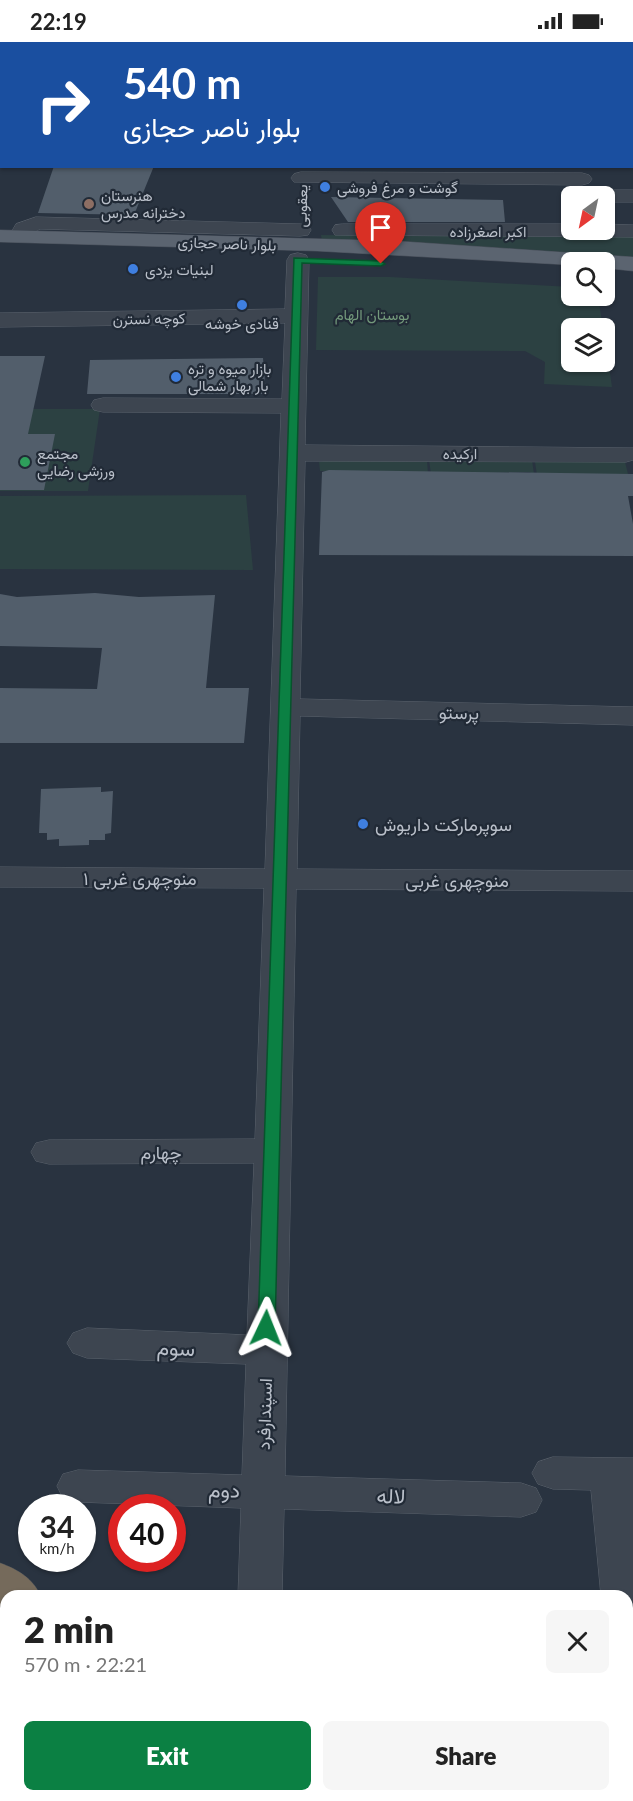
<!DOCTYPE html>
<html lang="en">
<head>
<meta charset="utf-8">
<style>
	body { margin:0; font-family:Lato,Vazirmatn,sans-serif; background:#f6f6f6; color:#222; height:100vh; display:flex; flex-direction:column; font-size:22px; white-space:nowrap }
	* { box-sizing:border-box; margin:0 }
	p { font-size:20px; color:#767676 }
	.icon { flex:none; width:33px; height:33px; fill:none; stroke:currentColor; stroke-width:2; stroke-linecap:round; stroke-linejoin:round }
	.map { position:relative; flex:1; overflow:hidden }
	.drawer { position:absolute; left:0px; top:1548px; width:633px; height:212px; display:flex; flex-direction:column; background:#fff; border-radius:18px 18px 0 0; box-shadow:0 2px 4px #0004 }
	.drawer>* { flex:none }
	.banner { position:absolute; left:0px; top:0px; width:633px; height:126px; box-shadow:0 2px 4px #0004; background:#1a4fa0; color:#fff; overflow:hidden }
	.needle { width:39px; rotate:213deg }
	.buttons { position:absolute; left:561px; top:144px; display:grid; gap:12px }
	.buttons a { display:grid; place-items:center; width:54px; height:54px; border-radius:9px; background:#fff; box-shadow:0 2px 4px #0004; font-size:30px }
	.speed { position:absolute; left:18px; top:1452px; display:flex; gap:12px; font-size:30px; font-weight:700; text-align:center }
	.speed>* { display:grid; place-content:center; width:78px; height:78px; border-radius:50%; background:#fff; box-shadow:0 2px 4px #0004; line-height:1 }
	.speed small { font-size:15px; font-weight:400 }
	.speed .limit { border:9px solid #d22; background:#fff; color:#111 }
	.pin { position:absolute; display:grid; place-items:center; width:51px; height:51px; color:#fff; margin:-62px -26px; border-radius:50% 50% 50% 0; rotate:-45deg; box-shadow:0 0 6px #0007 }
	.pin .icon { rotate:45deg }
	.me { position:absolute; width:66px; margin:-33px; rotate:2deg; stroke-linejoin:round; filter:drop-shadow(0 0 4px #0008) }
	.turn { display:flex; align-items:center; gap:21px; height:126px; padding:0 24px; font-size:27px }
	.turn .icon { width:78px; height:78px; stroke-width:2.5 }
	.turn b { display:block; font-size:42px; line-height:51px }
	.round { display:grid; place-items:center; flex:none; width:63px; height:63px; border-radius:9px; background:#f6f6f6 }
	.headline { display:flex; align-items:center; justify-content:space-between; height:102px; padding:0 24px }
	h1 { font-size:36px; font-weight:800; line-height:45px }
	.button { display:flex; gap:12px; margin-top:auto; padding:12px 24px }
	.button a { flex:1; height:69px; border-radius:9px; background:#0b8043; color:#fff; font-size:24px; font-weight:800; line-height:69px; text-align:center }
	.button a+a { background:#f6f6f6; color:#222 }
	.status { display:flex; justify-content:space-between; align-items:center; height:42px; padding:0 30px; background:#fff; direction:ltr }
	.status svg { height:16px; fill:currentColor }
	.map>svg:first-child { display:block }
	.green { fill:#2c4142 }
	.building { fill:#525e6b }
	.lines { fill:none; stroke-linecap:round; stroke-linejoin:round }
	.minor-casing { stroke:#5b636d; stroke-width:1 }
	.major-casing { stroke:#474e59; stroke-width:1 }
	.highway-casing { stroke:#48505a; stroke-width:1 }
	.minor { fill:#3d4550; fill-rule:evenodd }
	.major { fill:#5b6470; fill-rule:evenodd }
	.highway { fill:#756a5b; fill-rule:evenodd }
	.route { fill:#0b8043; stroke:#07532c; stroke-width:1.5 }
	.shop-dot { fill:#3f7fe0; stroke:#212a36; stroke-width:2 }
	.education-dot { fill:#8d6e63; stroke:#212a36; stroke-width:2 }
	.leisure-dot { fill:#2e9e5b; stroke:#212a36; stroke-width:2 }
	.labels { text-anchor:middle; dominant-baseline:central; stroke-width:4.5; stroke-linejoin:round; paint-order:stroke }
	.far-poi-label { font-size:15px; fill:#bac0ca; stroke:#212a36; text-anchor:start }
	.far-street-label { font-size:15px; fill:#bac0ca; stroke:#212a36 }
	.far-park-label { font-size:15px; fill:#73997b; stroke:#212a36 }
	.street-label { font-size:18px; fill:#bac0ca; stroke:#212a36 }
	.poi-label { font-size:18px; fill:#bac0ca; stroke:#212a36; text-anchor:start }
	.near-street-label { font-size:21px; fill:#bac0ca; stroke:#212a36 }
</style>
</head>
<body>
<div class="status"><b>22:19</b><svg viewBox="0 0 49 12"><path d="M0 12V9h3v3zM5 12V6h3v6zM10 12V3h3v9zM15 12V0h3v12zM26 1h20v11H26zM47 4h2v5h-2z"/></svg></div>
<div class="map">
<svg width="633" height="1759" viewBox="0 0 633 1759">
	<rect width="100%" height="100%" fill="#293340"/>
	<path class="green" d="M321,193L633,195V217L322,199Z
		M318,235H390L571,245L572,254H598L603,286H572V320H604L605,296L612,345L544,342L545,320L525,309L316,308Z
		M0,367H100L88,449H0Z
		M328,418H427L428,432L422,430L320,429L319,420Z
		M429,418H532L534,432L529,430L431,432Z
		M535,420H625L628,432L537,433Z
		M246,453L253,528L0,527V454Z"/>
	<path class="building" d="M54,124H154L134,173L38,171Z
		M331,155L503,158L505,180H348Z
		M0,314H45L28,392H55L44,448H0Z
		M263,316L266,352H87L90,318Z
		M329,428L633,432V454H628L633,482V514L319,513L322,430Z
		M95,551L139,555L215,553L206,646H249L244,701H0V646L97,647L102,606L0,604V552L17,555Z
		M101,745V750L113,749L111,791L105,792V798H89V803L59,804V797L47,798V791H39L41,747Z"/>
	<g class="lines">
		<defs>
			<path id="minor" d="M295,0H313V2H295Z
				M547,0H565L566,2H548Z
				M632,28H633V40H632Z
				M632,81H633V93H632Z
				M301,130L582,131L589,133L592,137L589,141L582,143L294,140L291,136L294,132Z
				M586,148H633V160H604V154H576L579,150Z
				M36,175L300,182L308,183L311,188L308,193L300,194L40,187L32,191L28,199H12L9,194L16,182Z
				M343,182H572V188H604V182L633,183V195L335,193L332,188L335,183Z
				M298,211L306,213L309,218L305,403L633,406V418L626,420L305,419L300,657L633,665V683L300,674L297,827L633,829V849L296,847L285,1434L521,1441L536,1446L542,1458L536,1470L521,1475L284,1467L282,1554H238L241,1466L78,1460L63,1456L57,1444L63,1432L78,1428L242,1433L246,1322L87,1316L73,1311L67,1301L73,1291L87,1286L247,1293L254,1121L49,1122L36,1119L31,1110L36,1101L49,1098L255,1097L264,846L0,845V825L265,827L281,371L103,370L94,368L91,363L94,358L103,356L282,357L285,281L0,285V271L285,267L287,218L290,213Z
				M553,1415L633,1416V1569L627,1571V1554H601L591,1448L553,1447L538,1442L532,1431L538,1420Z
				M627,1574L633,1576V1667L627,1665Z
				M351,1754H400L403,1759H354Z"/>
			<path id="major" d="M0,188L396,199L633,215V229L604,226V220H572V223L317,209L0,200Z"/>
			<path id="highway" d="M0,1521C19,1528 32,1536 41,1554H6V1568L0,1564Z
				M0,1637L6,1639V1682L0,1680Z
				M0,1728L6,1731V1754H26L29,1759H0Z
				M60,1754H110L113,1759H63Z
				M177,1754H226L229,1759H180Z"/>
		</defs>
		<use href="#minor" class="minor-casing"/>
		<use href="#major" class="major-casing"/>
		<use href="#highway" class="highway-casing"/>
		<use href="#minor" class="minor"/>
		<use href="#major" class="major"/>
		<use href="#highway" class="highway"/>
	</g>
	<path class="route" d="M294,216L381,219L385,222L381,224L302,221L275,1286L266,1292L258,1286Z"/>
	<g class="shop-dot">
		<circle cx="325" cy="145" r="6"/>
		<circle cx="133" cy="227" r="6"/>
		<circle cx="242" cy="263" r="6"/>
		<circle cx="176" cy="335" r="6"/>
		<circle cx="363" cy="782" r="6"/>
	</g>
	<circle class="education-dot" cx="89" cy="162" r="6"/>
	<circle class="leisure-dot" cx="25" cy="420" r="6"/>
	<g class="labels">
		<g class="far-poi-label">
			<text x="337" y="145">گوشت و مرغ فروشی</text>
			<text x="101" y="153">هنرستان<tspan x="101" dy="17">دخترانه مدرس</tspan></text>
			<text x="145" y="227">لبنیات یزدی</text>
			<text x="242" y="281" text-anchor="middle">قنادی خوشه</text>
			<text x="188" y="326">بازار میوه و تره<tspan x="188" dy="17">بار بهار شمالی</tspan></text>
			<text x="37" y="411">مجتمع<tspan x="37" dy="17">ورزشی رضایی</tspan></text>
		</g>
		<g class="far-street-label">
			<text transform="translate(301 164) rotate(-89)">یعقوبی</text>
			<text x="488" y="189">اکبر اصغرزاده</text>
			<text transform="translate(227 201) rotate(2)">بلوار ناصر حجازی</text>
			<text transform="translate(149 276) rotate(-1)">کوچه نسترن</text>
			<text x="460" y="411">ارکیده</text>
		</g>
		<g class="far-park-label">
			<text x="372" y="272">بوستان الهام</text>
		</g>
		<g class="street-label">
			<text transform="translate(459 670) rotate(1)">پرستو</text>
			<text x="140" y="836">منوچهری غربی ۱</text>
			<text x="457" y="838">منوچهری غربی</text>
			<text x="161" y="1110">چهارم</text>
			<text transform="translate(264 1372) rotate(-88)">اسپندارفرد</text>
		</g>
		<g class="poi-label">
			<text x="375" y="782">سوپرمارکت داریوش</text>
		</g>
		<g class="near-street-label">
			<text transform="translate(176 1305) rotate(2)">سوم</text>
			<text transform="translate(224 1447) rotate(1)">دوم</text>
			<text transform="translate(391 1453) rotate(2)">لاله</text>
		</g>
	</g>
</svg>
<div class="buttons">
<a><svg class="needle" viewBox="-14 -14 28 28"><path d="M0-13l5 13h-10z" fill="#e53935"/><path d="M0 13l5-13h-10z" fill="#767676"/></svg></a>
<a><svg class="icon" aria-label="search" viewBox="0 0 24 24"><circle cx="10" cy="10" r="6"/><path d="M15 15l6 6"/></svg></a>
<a><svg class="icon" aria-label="layers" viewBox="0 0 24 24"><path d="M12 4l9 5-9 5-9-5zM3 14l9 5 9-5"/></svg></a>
</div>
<div class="speed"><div>34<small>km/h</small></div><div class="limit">40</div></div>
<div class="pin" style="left:381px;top:222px;background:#d93025"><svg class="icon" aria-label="arrive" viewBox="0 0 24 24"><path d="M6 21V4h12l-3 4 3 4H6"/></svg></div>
<svg class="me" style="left:266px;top:1286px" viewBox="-20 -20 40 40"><path d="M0-17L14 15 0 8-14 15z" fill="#0b8043" stroke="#fff" stroke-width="4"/></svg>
<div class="banner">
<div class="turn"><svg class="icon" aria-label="right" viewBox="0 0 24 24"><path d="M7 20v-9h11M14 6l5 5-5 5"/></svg><div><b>540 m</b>بلوار ناصر حجازی</div></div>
</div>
<section class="drawer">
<div class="headline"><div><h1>2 min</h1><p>570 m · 22:21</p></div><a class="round"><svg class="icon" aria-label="close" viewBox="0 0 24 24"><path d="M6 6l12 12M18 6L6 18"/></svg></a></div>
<div class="button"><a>Exit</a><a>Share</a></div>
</section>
</div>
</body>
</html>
